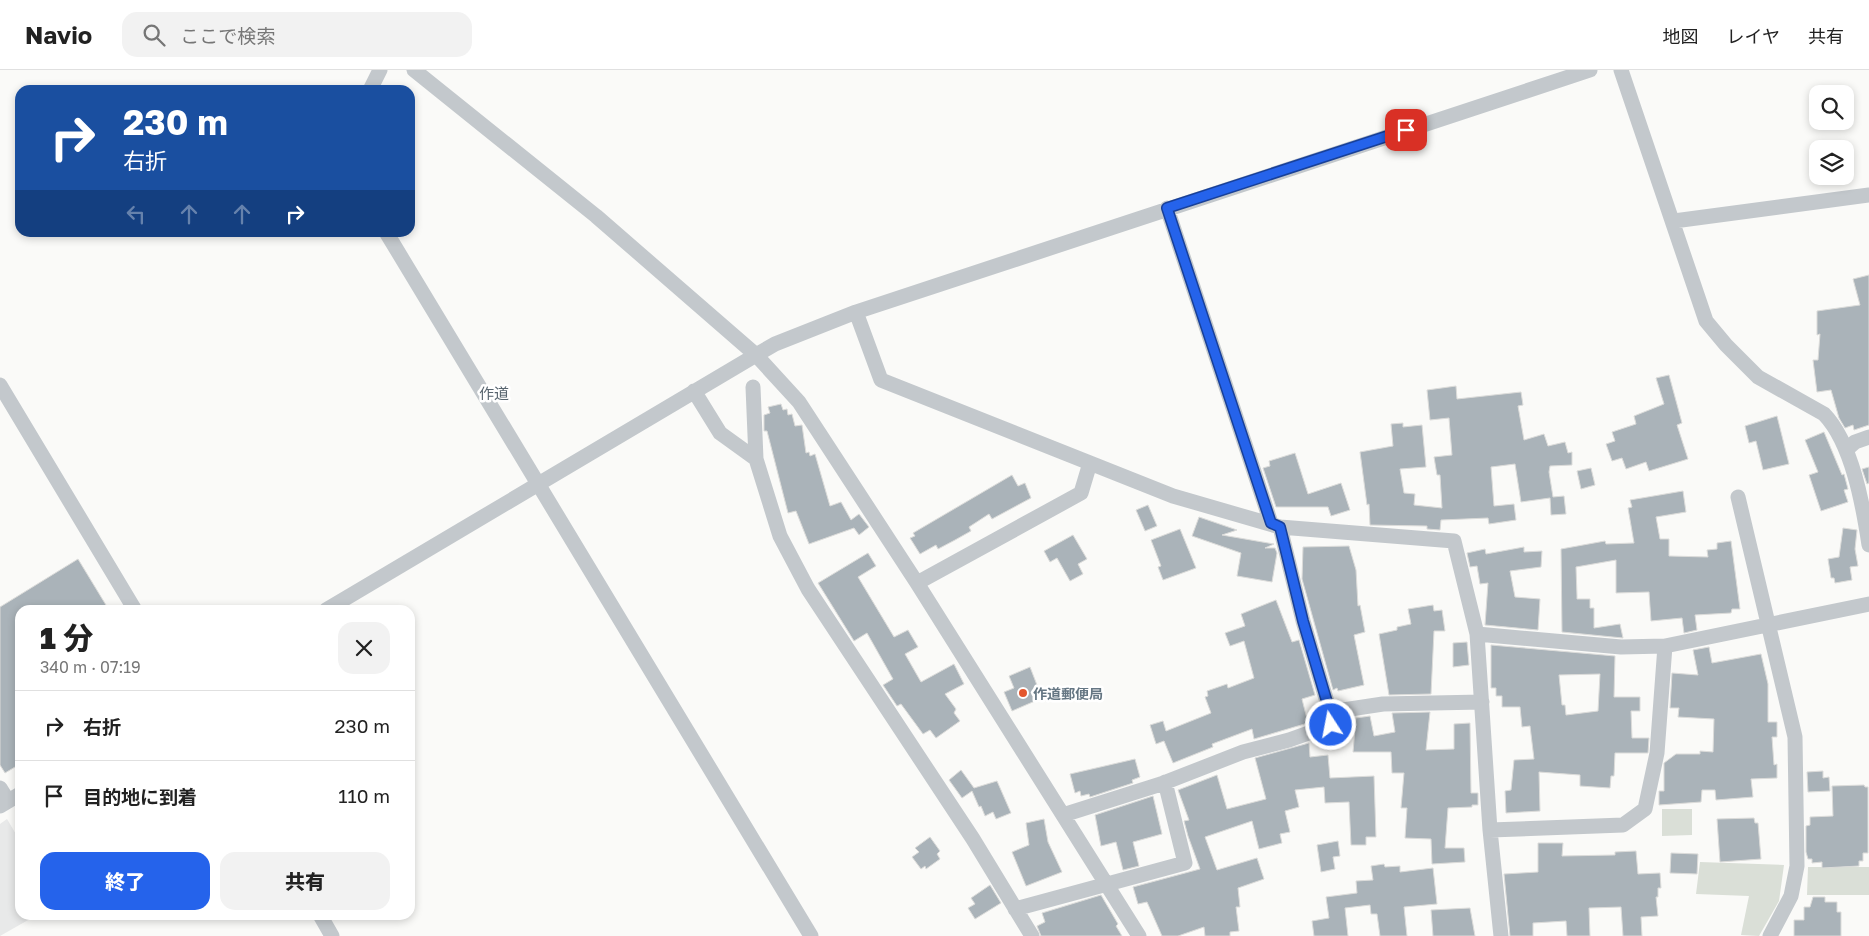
<!DOCTYPE html>
<html lang="ja">
<head>
<meta charset="utf-8">
<style>
	body { margin:0; font-family:"Golos Text","Noto Sans JP",sans-serif; background:#f2f2f2; color:#222; height:100vh; display:flex; flex-direction:column; font-size:19px; white-space:nowrap }
	* { box-sizing:border-box; margin:0 }
	p { font-size:16px; color:#767676 }
	.icon { flex:none; width:28px; height:28px; fill:none; stroke:currentColor; stroke-width:2; stroke-linecap:round; stroke-linejoin:round }
	.map { position:relative; flex:1; overflow:hidden }
	.drawer { position:absolute; left:15px; top:535px; width:400px; height:315px; display:flex; flex-direction:column; background:#fff; border-radius:15px; box-shadow:0 2px 8px #0003 }
	.drawer>* { flex:none }
	.guide { position:absolute; left:15px; top:15px; width:400px; height:152px; border-radius:15px; box-shadow:0 2px 8px #0003; background:#1a4fa0; color:#fff; overflow:hidden }
	.tools { position:absolute; left:1809px; top:15px; display:grid; gap:10px }
	.tools a { display:grid; place-items:center; width:45px; height:45px; border-radius:10px; background:#fff; box-shadow:0 2px 8px #0003; font-size:25px }
	.pin { position:absolute; display:grid; place-items:center; width:42px; height:42px; color:#fff; margin:-21px; border-radius:10px; box-shadow:0 2px 8px #0006 }
	.me { position:absolute; width:55px; margin:-28px; rotate:349deg; stroke-linejoin:round; filter:drop-shadow(0 0 4px #0008) }
	.turn { display:flex; align-items:center; gap:18px; height:105px; padding:0 25px; font-size:22px }
	.turn .icon { width:65px; height:65px; stroke-width:2.5 }
	.turn b { display:block; font-size:35px; line-height:42px }
	.lanes { display:flex; align-items:center; height:48px; padding:0 25px; background:#0003; justify-content:center; gap:25px; direction:ltr }
	.lanes .off { opacity:.35 }
	.round { display:grid; place-items:center; flex:none; width:52px; height:52px; border-radius:15px; background:#f2f2f2 }
	.overview { display:flex; align-items:center; justify-content:space-between; height:85px; padding:0 25px }
	h1 { font-size:30px; font-weight:800; line-height:38px }
	.cta { display:flex; gap:10px; margin-top:auto; padding:10px 25px }
	.cta a { flex:1; height:58px; border-radius:15px; background:#2563eb; color:#fff; font-size:20px; font-weight:800; line-height:58px; text-align:center }
	.cta a+a { background:#f2f2f2; color:#222 }
	ul { padding:0; list-style:none }
	li { display:flex; align-items:center; gap:15px; height:70px; padding:0 25px; border-top:1px solid #e0e0e0 }
	li div { flex:1 }
	li b { display:block; font-size:19px }
	li em { font-style:normal }
	header { display:flex; align-items:center; gap:30px; box-sizing:border-box; height:70px; padding:0 25px; background:#fff; border-bottom:1px solid #e0e0e0 }
	header strong { font-size:24px }
	nav { display:flex; gap:28px; margin-inline-start:auto; font-size:18px }
	.search { width:350px; height:45px; background:#f2f2f2; display:flex; align-items:center; gap:12px; box-sizing:border-box; padding:0 18px; border-radius:15px; color:#767676; font-size:19px }
	.map>svg:first-child { display:block }
	.built { fill:#e8e9e9 }
	.green { fill:#dadfd7 }
	.building { fill:#aab3b9; stroke:#dcdcda; fill-rule:evenodd }
	.lines { fill:none; stroke-linecap:round; stroke-linejoin:round }
	.minor { stroke:#c3c8cc; stroke-width:15 }
	.route-casing { stroke:#184099; stroke-width:12 }
	.route { stroke:#2563eb; stroke-width:9 }
	.poi-dot { fill:#e4572e; stroke:#fff; stroke-width:2 }
	.labels { text-anchor:middle; dominant-baseline:central; stroke-width:5; stroke-linejoin:round; paint-order:stroke }
	.poi-label { font-size:14px; font-weight:bold; fill:#657683; stroke:#fff; text-anchor:start }
	.neighbourhood-label { font-size:15px; fill:#57646e; stroke:#fff }
</style>
</head>
<body>
<header>
<strong>Navio</strong>
<div class="search"><svg class="icon" aria-label="search" viewBox="0 0 24 24"><circle cx="10" cy="10" r="6"/><path d="M15 15l6 6"/></svg>ここで検索</div>
<nav><a>地図</a><a>レイヤ</a><a>共有</a></nav>
</header>
<div class="map">
<svg width="1869" height="866" viewBox="0 0 1869 866">
	<rect width="100%" height="100%" fill="#fafaf8"/>
	<path class="built" d="M7,749L20,771V845H37L0,866V754Z"/>
	<path class="green" d="M1662,739H1692V765L1662,766Z
		M1700,792L1784,795L1779,831L1759,866L1741,865L1749,826L1696,824Z
		M1808,797H1869V825H1807Z"/>
	<path class="building" d="M1869,205V355L1854,360L1853,355L1845,358L1839,348L1831,320L1817,322L1813,290H1818L1820,264L1817,265V241L1860,235L1853,209Z
		M1669,305L1682,353L1677,355L1688,389L1649,401L1646,392L1626,399L1622,388L1612,391L1606,374L1615,371L1612,362L1636,354L1634,346L1664,334L1656,308Z
		M1456,316L1457,329L1521,322L1523,335L1518,336L1524,370L1544,364L1548,376L1565,372L1568,383L1572,382V395L1550,396L1549,402L1553,427L1564,426L1566,444L1551,445L1550,428L1521,432L1515,394L1491,397L1494,436L1514,434L1516,450L1489,454L1488,448L1441,450L1440,460L1427,459V456L1370,455L1369,434L1367,435L1360,382L1393,376L1391,354L1403,353V357L1422,355L1426,397L1400,399L1404,423L1415,424L1414,435L1442,438L1440,405H1437L1434,387L1452,385L1449,348L1430,350L1427,320Z
		M781,334L783,340L787,339L788,345L792,344L795,356L802,355L806,383L809,382L810,386L815,384L830,436L841,432L851,450L859,444L869,457L859,465L854,458L809,474L796,441L788,443L767,361H764V345L770,343L768,337Z
		M1777,346L1789,394L1763,400L1756,371L1749,373L1745,356Z
		M1824,362L1842,405L1844,404L1848,419L1844,420L1848,432L1821,441L1809,405L1818,402L1805,370Z
		M1295,383L1308,424L1341,413L1350,440L1331,446L1328,437H1276L1263,398L1270,396L1269,391Z
		M1869,397V413L1867,414L1862,399Z
		M1591,398L1595,415L1581,419L1577,401Z
		M1012,405L1018,416L1025,413L1031,428L992,449L989,444L969,457L971,461L955,470L938,479L936,475L920,484L910,468L915,466L913,463Z
		M1683,421L1686,442L1656,447L1660,469H1669V486L1708,487L1707,480L1717,479V473L1731,471L1740,539H1732L1731,543L1695,545L1697,560L1684,563L1682,548L1651,551L1649,522L1616,523V490L1576,497L1577,526V529H1590V538H1594V558L1620,554L1623,568L1562,562L1561,479L1605,471L1606,474L1634,473L1628,438L1632,437L1630,430Z
		M1148,435L1157,456L1145,461L1136,440Z
		M1199,447L1237,460L1222,465L1274,474L1265,478H1275L1277,483L1272,512L1237,506L1241,483L1192,466Z
		M1843,458L1857,460L1855,479L1858,496L1850,497L1852,510L1835,513L1834,508H1831L1828,489L1839,487Z
		M1180,459L1196,498L1163,510L1158,497L1161,496L1151,470Z
		M1073,465L1087,489L1078,494L1083,504L1070,511L1057,488L1050,492L1044,481Z
		M1349,476L1356,500L1358,536L1360,535L1365,562L1354,565L1364,615L1338,621L1337,618L1333,620L1302,509L1303,477Z
		M1524,477V482L1542,481L1541,497L1510,501L1515,527L1540,529L1538,560L1485,555L1488,513L1480,514L1477,496L1470,497L1467,483L1485,479L1486,484Z
		M868,483L876,496L858,507L894,567L908,560L918,577L905,584L921,612L954,594L964,614L945,624L956,639L954,643L960,651L936,668L930,660L923,664L901,634L897,636L883,615L893,609L867,563L854,571L818,513Z
		M78,489L109,540H20V694L5,703L0,695V537Z
		M1276,530L1292,572L1299,570L1315,625L1302,629L1308,653L1254,669L1252,659L1212,674L1213,677L1173,693L1164,671L1156,674L1150,655L1163,651L1166,661L1211,643L1205,627L1208,626L1207,621L1227,614L1228,618L1254,608L1244,571L1230,576L1225,563L1245,556L1241,544Z
		M1433,535L1434,541L1442,540L1445,561H1434L1431,624L1389,625L1379,564L1397,560V557L1411,554L1408,539Z
		M1467,572L1469,595L1453,597V573Z
		M1491,575L1615,586L1614,627H1640V641H1631L1632,668H1649L1648,683H1615L1614,706H1611L1610,718L1580,716V705L1539,702L1540,741L1506,743L1505,721L1511,720L1514,690L1534,689L1530,656L1522,657L1520,637H1502V626H1496V618H1491ZM1600,604L1598,641L1566,645L1565,635H1562L1559,605Z
		M1709,577L1712,593L1761,584L1768,614V652H1777V667H1772L1774,695L1777,694V708L1751,709L1753,727L1716,730L1715,720H1702L1701,732L1659,735V721H1664V693L1676,684H1700V681L1713,682L1714,649L1678,647L1679,638H1670L1672,603L1698,605L1693,580Z
		M1030,597L1042,628L1012,641L1004,622L1014,618L1009,606Z
		M1430,642L1426,680L1454,679V654L1470,653L1471,723H1478V735H1472V737L1448,738L1445,778H1464L1465,792L1432,794L1431,769L1405,768L1407,738H1401L1404,703H1392L1391,682H1353L1356,648L1370,646L1374,666L1395,662L1392,643Z
		M1309,673L1310,687L1328,685L1330,708L1374,706L1376,767H1366V775H1351L1349,732L1325,733L1324,717L1295,720L1299,737L1285,741L1290,762L1280,764L1282,773L1259,779L1252,751L1205,767L1217,800L1257,788L1264,809L1238,818L1240,837H1236L1239,861L1230,862V866H1205L1204,857L1178,866H1162L1147,832L1138,834L1133,817L1200,799L1188,766L1184,751L1189,750L1178,720L1217,705L1227,739L1266,729L1255,688Z
		M1135,689L1140,707L1132,710L1133,713L1090,727L1089,724L1081,726L1080,721L1075,723L1070,704Z
		M961,700L974,718L997,711L1011,743L996,749L993,742L985,746L981,736L979,737L972,721L962,728L949,710Z
		M1823,701V708L1829,707L1830,721L1808,722L1807,702Z
		M1864,715L1865,717H1868V783H1863V791H1859V796L1822,798V792L1812,793V789H1808L1806,782V756L1810,755V747L1833,746L1832,716Z
		M1153,726L1162,764L1133,772L1139,796L1123,800L1116,772L1101,776L1095,745Z
		M1754,748L1755,753H1758L1761,789L1720,792L1717,749Z
		M1044,749L1048,772L1062,802L1026,816L1012,782L1029,775L1026,753Z
		M930,767L940,781L937,784L940,789L926,799L925,796L921,799L912,787L919,782L915,778Z
		M1338,771L1340,786L1333,787L1335,799L1321,802L1317,775Z
		M1538,773H1563L1562,786L1615,785V782L1636,781L1638,804L1660,803L1661,818H1658V827H1656L1658,846L1641,847L1642,866H1623L1621,837L1589,838L1590,866H1567L1566,851L1533,853V866H1510L1504,804L1538,802Z
		M1671,783L1698,784L1697,804L1670,803Z
		M1384,794L1385,797L1400,796V802L1433,798L1437,834L1404,837L1407,866H1380L1377,844H1371L1370,835L1345,838L1348,866H1314L1312,851L1329,848L1326,827L1357,823L1356,811L1373,810L1371,796Z
		M990,815L1001,833L975,849L968,838L975,834L971,828Z
		M1101,825L1118,854L1116,856L1122,866H1041L1037,856L1045,852L1042,843Z
		M1813,827H1825V832H1837V842H1841V866H1794V850H1804V837H1810Z
		M1470,838L1475,866H1433L1431,840Z"/>
	<g class="lines">
		<path class="minor" d="M414,0L596,146L756,285L799,332L917,513L1139,866
			M1621,0L1706,251L1726,275L1758,307L1824,344C1852,373 1863,435 1869,475
			M370,20L380,0
			M1167,138L1271,453
			M1674,151L1869,125
			M386,162L811,866
			M856,242L881,310L1173,426L1280,457L1454,471L1477,564L1490,760L1501,866
			M0,315L135,540
			M753,317L756,389L780,466L808,519L973,769L1032,866
			M694,321L720,363L756,389
			M1847,379L1855,372L1869,367
			M1738,427L1795,667L1797,796L1791,826L1770,866
			M1280,457L1303,551L1330,642
			M917,513L1081,423L1090,393
			M326,540L756,285L775,274L856,242L1590,0
			M1477,564L1621,577L1665,576L1869,534
			M0,718L8,731
			M0,736L20,724
			M1063,745L1161,714L1243,682L1289,670L1331,655L1330,642L1383,634L1482,632
			M1490,760L1623,755L1645,739L1657,683L1665,576
			M1015,839L1185,793L1165,712
			M320,845L332,866"/>
	</g>
	<g class="lines">
		<defs>
			<path id="route" d="M1331,655L1330,642L1303,551L1280,457L1271,453L1167,138L1406,60"/>
		</defs>
		<use href="#route" class="route-casing"/>
		<use href="#route" class="route"/>
	</g>
	<circle class="poi-dot" cx="1023" cy="623" r="5"/>
	<g class="labels">
		<g class="poi-label">
			<text x="1033" y="623">作道郵便局</text>
		</g>
		<g class="neighbourhood-label">
			<text x="494" y="323">作道</text>
		</g>
	</g>
</svg>
<div class="tools">
<a><svg class="icon" aria-label="search" viewBox="0 0 24 24"><circle cx="10" cy="10" r="6"/><path d="M15 15l6 6"/></svg></a>
<a><svg class="icon" aria-label="layers" viewBox="0 0 24 24"><path d="M12 4l9 5-9 5-9-5zM3 14l9 5 9-5"/></svg></a>
</div>
<div class="pin" style="left:1406px;top:60px;background:#d93025"><svg class="icon" aria-label="arrive" viewBox="0 0 24 24"><path d="M6 21V4h12l-3 4 3 4H6"/></svg></div>
<svg class="me" style="left:1331px;top:655px" viewBox="-20 -20 40 40"><circle r="17" fill="#2563eb" stroke="#fff" stroke-width="3"/><path d="M0-11L8 9 0 5-8 9z" fill="#fff"/></svg>
<div class="guide">
<div class="turn"><svg class="icon" aria-label="right" viewBox="0 0 24 24"><path d="M7 20v-9h11M14 6l5 5-5 5"/></svg><div><b>230 m</b>右折</div></div>
<div class="lanes"><svg class="icon off" aria-label="left" viewBox="0 0 24 24"><path d="M17 20v-9H6M10 6l-5 5 5 5"/></svg><svg class="icon off" aria-label="ahead" viewBox="0 0 24 24"><path d="M12 20V5M6 11l6-6 6 6"/></svg><svg class="icon off" aria-label="ahead" viewBox="0 0 24 24"><path d="M12 20V5M6 11l6-6 6 6"/></svg><svg class="icon" aria-label="right" viewBox="0 0 24 24"><path d="M7 20v-9h11M14 6l5 5-5 5"/></svg></div>
</div>
<section class="drawer">
<div class="overview"><div><h1>1 分</h1><p>340 m · 07:19</p></div><a class="round"><svg class="icon" aria-label="close" viewBox="0 0 24 24"><path d="M6 6l12 12M18 6L6 18"/></svg></a></div>
<ul>
<li><svg class="icon" aria-label="right" viewBox="0 0 24 24"><path d="M7 20v-9h11M14 6l5 5-5 5"/></svg><div><b>右折</b></div><em>230 m</em></li>
<li><svg class="icon" aria-label="arrive" viewBox="0 0 24 24"><path d="M6 21V4h12l-3 4 3 4H6"/></svg><div><b>目的地に到着</b></div><em>110 m</em></li>
</ul>
<div class="cta"><a>終了</a><a>共有</a></div>
</section>
</div>
</body>
</html>
